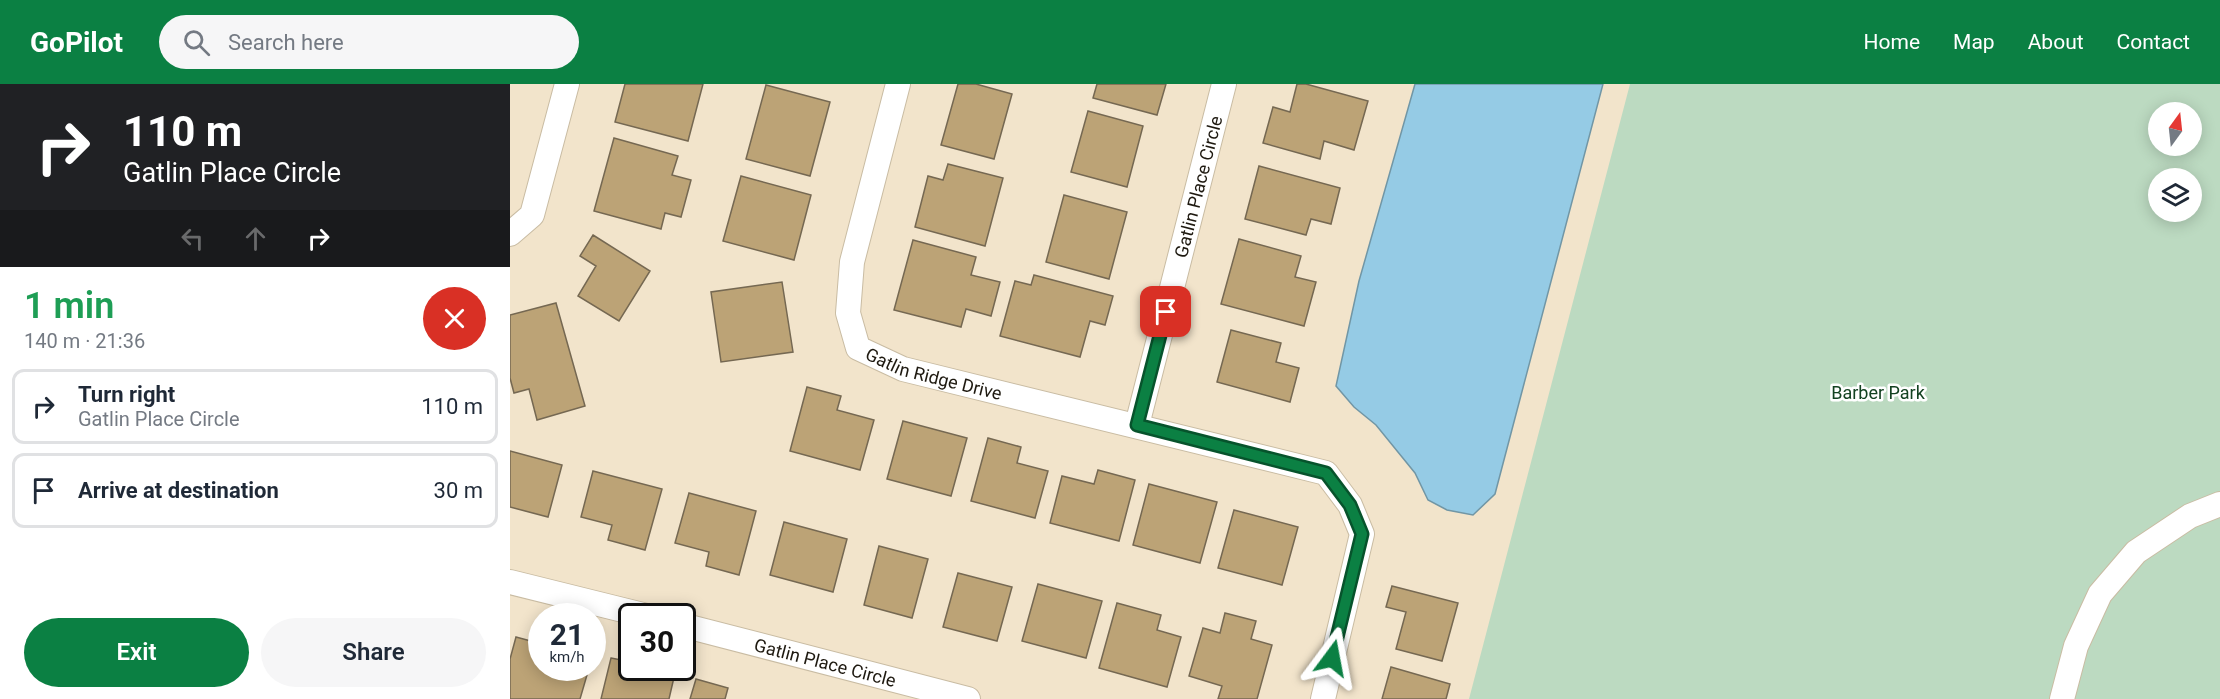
<!DOCTYPE html>
<html lang="en">
<head>
<meta charset="utf-8">
<style>
	body { margin:0; font-family:Roboto,sans-serif; background:#f6f6f7; color:#1f2937; height:100vh; display:flex; flex-direction:column; font-size:22px; white-space:nowrap }
	* { box-sizing:border-box; margin:0 }
	p { font-size:20px; color:#747a83 }
	.icon { flex:none; width:33px; height:33px; fill:none; stroke:currentColor; stroke-width:2; stroke-linecap:round; stroke-linejoin:round }
	.map { position:relative; flex:1; overflow:hidden }
	.details { display:flex; flex-direction:column; background:#fff; width:510px }
	.details>* { flex:none }
	.hud { background:#202124; color:#fff; overflow:hidden }
	.needle { width:39px; rotate:15deg }
	.controls { position:absolute; left:1638px; top:18px; display:grid; gap:12px }
	.controls a { display:grid; place-items:center; width:54px; height:54px; border-radius:50%; background:#fff; box-shadow:0 3px 15px #0003; font-size:30px }
	.speed { position:absolute; left:18px; top:519px; display:flex; gap:12px; font-size:30px; font-weight:700; text-align:center }
	.speed>* { display:grid; place-content:center; width:78px; height:78px; border-radius:50%; background:#fff; box-shadow:0 3px 15px #0003; line-height:1 }
	.speed small { font-size:15px; font-weight:400 }
	.speed .limit { border:3px solid #111; border-radius:9px; background:#fff; color:#111 }
	.pin { position:absolute; display:grid; place-items:center; width:51px; height:51px; color:#fff; margin:-26px; border-radius:12px; box-shadow:0 3px 9px #0006 }
	.me { position:absolute; width:66px; margin:-33px; rotate:13deg; stroke-linejoin:round; filter:drop-shadow(0 0 4px #0008) }
	.turn { display:flex; align-items:center; gap:21px; height:126px; padding:0 24px; font-size:27px }
	.turn .icon { width:78px; height:78px; stroke-width:2.5 }
	.turn b { display:block; font-size:42px; line-height:51px }
	.lanes { display:flex; align-items:center; height:57px; padding:0 24px; background:#0003; justify-content:center; gap:30px; direction:ltr }
	.lanes .off { opacity:.35 }
	.round { display:grid; place-items:center; flex:none; width:63px; height:63px; border-radius:32px; background:#f6f6f7 }
	.summary { display:flex; align-items:center; justify-content:space-between; height:102px; padding:0 24px }
	h1 { font-size:36px; font-weight:600; line-height:45px; color:#1e9e55 }
	.primary-button { display:flex; gap:12px; margin-top:auto; padding:12px 24px }
	.primary-button a { flex:1; height:69px; border-radius:36px; background:#0b8043; color:#fff; font-size:24px; font-weight:600; line-height:69px; text-align:center }
	.primary-button a+a { background:#f6f6f7; color:#1f2937 }
	ul { padding:0; list-style:none }
	li { display:flex; align-items:center; gap:18px; height:75px; margin:0 12px 9px; padding:0 12px; border:3px solid #e0e1e3; border-radius:12px }
	li div { flex:1 }
	li b { display:block; font-size:22px }
	li em { font-style:normal }
	header { display:flex; align-items:center; gap:36px; box-sizing:border-box; height:84px; padding:0 30px; background:#0b8043; color:#fff }
	header strong { font-size:28px }
	nav { display:flex; gap:33px; margin-inline-start:auto; font-size:21px }
	.search { width:420px; height:54px; background:#f6f6f7; display:flex; align-items:center; gap:15px; box-sizing:border-box; padding:0 21px; border-radius:33px; color:#747a83; font-size:22px }
	main { display:flex; flex:1; min-height:0 }
	.map>svg:first-child { display:block }
	.green { fill:#bcdac1; fill-rule:evenodd }
	.water { fill:#95cbe5; stroke:#7196a5; stroke-width:1.5 }
	.building { fill:#bca376; stroke:#756852; stroke-width:1.5 }
	.lines { fill:none; stroke-linecap:round; stroke-linejoin:round }
	.minor-casing { stroke:#c9bca3; stroke-width:26 }
	.minor { stroke:#fff; stroke-width:24 }
	.route-casing { stroke:#07532c; stroke-width:15 }
	.route { stroke:#0b8043; stroke-width:10 }
	.labels { text-anchor:middle; dominant-baseline:central; stroke-width:5; stroke-linejoin:round; paint-order:stroke }
	.street-label { font-size:18px; fill:#1e1910; stroke:#fff }
	.park-label { font-size:18px; fill:#134221; stroke:#fff }
</style>
</head>
<body>
<header>
<strong>GoPilot</strong>
<div class="search"><svg class="icon" aria-label="search" viewBox="0 0 24 24"><circle cx="10" cy="10" r="6"/><path d="M15 15l6 6"/></svg>Search here</div>
<nav><a>Home</a><a>Map</a><a>About</a><a>Contact</a></nav>
</header>
<main>
<section class="details">
<div class="hud">
<div class="turn"><svg class="icon" aria-label="right" viewBox="0 0 24 24"><path d="M7 20v-9h11M14 6l5 5-5 5"/></svg><div><b>110 m</b>Gatlin Place Circle</div></div>
<div class="lanes"><svg class="icon off" aria-label="left" viewBox="0 0 24 24"><path d="M17 20v-9H6M10 6l-5 5 5 5"/></svg><svg class="icon off" aria-label="ahead" viewBox="0 0 24 24"><path d="M12 20V5M6 11l6-6 6 6"/></svg><svg class="icon" aria-label="right" viewBox="0 0 24 24"><path d="M7 20v-9h11M14 6l5 5-5 5"/></svg></div>
</div>
<div class="summary"><div><h1>1 min</h1><p>140 m · 21:36</p></div><a class="round" style="background:#d93025;color:#fff"><svg class="icon" aria-label="close" viewBox="0 0 24 24"><path d="M6 6l12 12M18 6L6 18"/></svg></a></div>
<ul>
<li><svg class="icon" aria-label="right" viewBox="0 0 24 24"><path d="M7 20v-9h11M14 6l5 5-5 5"/></svg><div><b>Turn right</b><p>Gatlin Place Circle</p></div><em>110 m</em></li>
<li><svg class="icon" aria-label="arrive" viewBox="0 0 24 24"><path d="M6 21V4h12l-3 4 3 4H6"/></svg><div><b>Arrive at destination</b></div><em>30 m</em></li>
</ul>
<div class="primary-button"><a>Exit</a><a>Share</a></div>
</section>
<div class="map">
<svg width="1710" height="615" viewBox="0 0 1710 615">
	<rect width="100%" height="100%" fill="#f2e4cb"/>
	<path class="green" d="M1120,0H1710V615H959ZM1648,28H1682V62H1648ZM1648,94H1682V128H1648Z"/>
	<path class="water" d="M905,0H1093L985,410L963,431L937,426L918,416L905,389L866,341L844,323L826,302L849,197Z"/>
	<path class="building" d="M115,0H193L178,57L105,38Z
		M448,0H466L502,10L484,75L431,61Z
		M587,0H656L647,31L583,14Z
		M787,0H796L858,17L844,66L814,57L810,75L753,59L763,23L780,28Z
		M256,1L320,18L300,92L236,75Z
		M578,27L633,42L617,103L561,88Z
		M104,54L168,72L162,91L181,96L171,133L155,129L151,145L84,127Z
		M438,80L493,94L475,162L405,143L418,92L433,96Z
		M749,82L830,104L821,140L801,135L796,151L735,135Z
		M231,92L301,111L284,176L213,157Z
		M554,111L617,128L599,195L536,178Z
		M83,151L140,187L109,237L68,212L86,182L70,172Z
		M729,155L791,172L785,193L806,198L794,242L711,220Z
		M403,156L466,173L461,191L490,198L481,232L456,225L451,243L384,226Z
		M524,191L603,212L595,241L580,237L570,273L490,252L505,197L521,201Z
		M272,198L283,268L211,278L201,208Z
		M46,219L75,322L27,336L19,305L4,309L0,294V231Z
		M721,246L771,259L766,278L789,284L780,318L707,298Z
		M297,303L331,312L327,326L364,336L350,386L280,367Z
		M393,337L457,354L441,412L377,395Z
		M478,354L511,363L507,379L538,387L525,434L461,417Z
		M0,367L52,381L38,433L0,423Z
		M588,386L625,396L609,457L540,439L552,392L584,400Z
		M83,387L152,405L135,466L98,456L102,441L71,433Z
		M639,400L707,418L690,479L623,461Z
		M179,409L246,427L229,491L196,482L199,468L165,459Z
		M724,426L788,443L772,501L708,484Z
		M274,438L337,455L323,508L260,491Z
		M369,462L418,475L402,534L354,521Z
		M448,489L502,503L487,557L433,543Z
		M528,500L592,517L576,574L512,557Z
		M882,502L948,519L932,577L886,565L896,528L876,523Z
		M607,519L651,531L647,546L671,553L657,603L589,584Z
		M715,529L746,537L741,555L762,561L747,615H708L712,602L679,592L693,544L710,549Z
		M6,553L32,560V584H79L70,615H0V575Z
		M101,574L122,578V584H143L165,589L159,615H91Z
		M881,583L940,600L936,615H872Z
		M186,595L218,604L215,615H180Z"/>
	<g class="lines">
		<defs>
			<g id="minor">
				<path id="s1" d="M388,0L342,178L338,229L348,264L393,285L816,389L840,421L852,450L813,615"/>
				<path d="M0,150L22,131L57,0"/>
				<path id="s2" d="M627,341L714,0"/>
				<path d="M0,498L137,532"/>
				<path id="s3" d="M172,541L458,615"/>
				<path d="M1552,615L1566,562L1590,510L1626,468L1680,432L1710,420"/>
			</g>
		</defs>
		<use href="#minor" class="minor-casing"/>
		<use href="#minor" class="minor"/>
	</g>
	<g class="lines">
		<defs>
			<path id="route" d="M656,228L627,341L816,389L840,421L852,450L822,574"/>
		</defs>
		<use href="#route" class="route-casing"/>
		<use href="#route" class="route"/>
	</g>
	<g class="labels">
		<g class="street-label">
			<text stroke="none"><textPath href="#s2" startOffset="246">Gatlin Place Circle</textPath></text>
			<text stroke="none"><textPath href="#s1" startOffset="352">Gatlin Ridge Drive</textPath></text>
			<text stroke="none"><textPath href="#s3" startOffset="148">Gatlin Place Circle</textPath></text>
		</g>
		<g class="park-label">
			<text x="1368" y="308">Barber Park</text>
		</g>
	</g>
</svg>
<div class="controls">
<a><svg class="needle" viewBox="-14 -14 28 28"><path d="M0-13l5 13h-10z" fill="#e53935"/><path d="M0 13l5-13h-10z" fill="#747a83"/></svg></a>
<a><svg class="icon" aria-label="layers" viewBox="0 0 24 24"><path d="M12 4l9 5-9 5-9-5zM3 14l9 5 9-5"/></svg></a>
</div>
<div class="speed"><div>21<small>km/h</small></div><div class="limit">30</div></div>
<div class="pin" style="left:656px;top:228px;background:#d93025"><svg class="icon" aria-label="arrive" viewBox="0 0 24 24"><path d="M6 21V4h12l-3 4 3 4H6"/></svg></div>
<svg class="me" style="left:822px;top:574px" viewBox="-20 -20 40 40"><path d="M0-17L14 15 0 8-14 15z" fill="#0b8043" stroke="#fff" stroke-width="4"/></svg>
</div>
</main>
</body>
</html>
